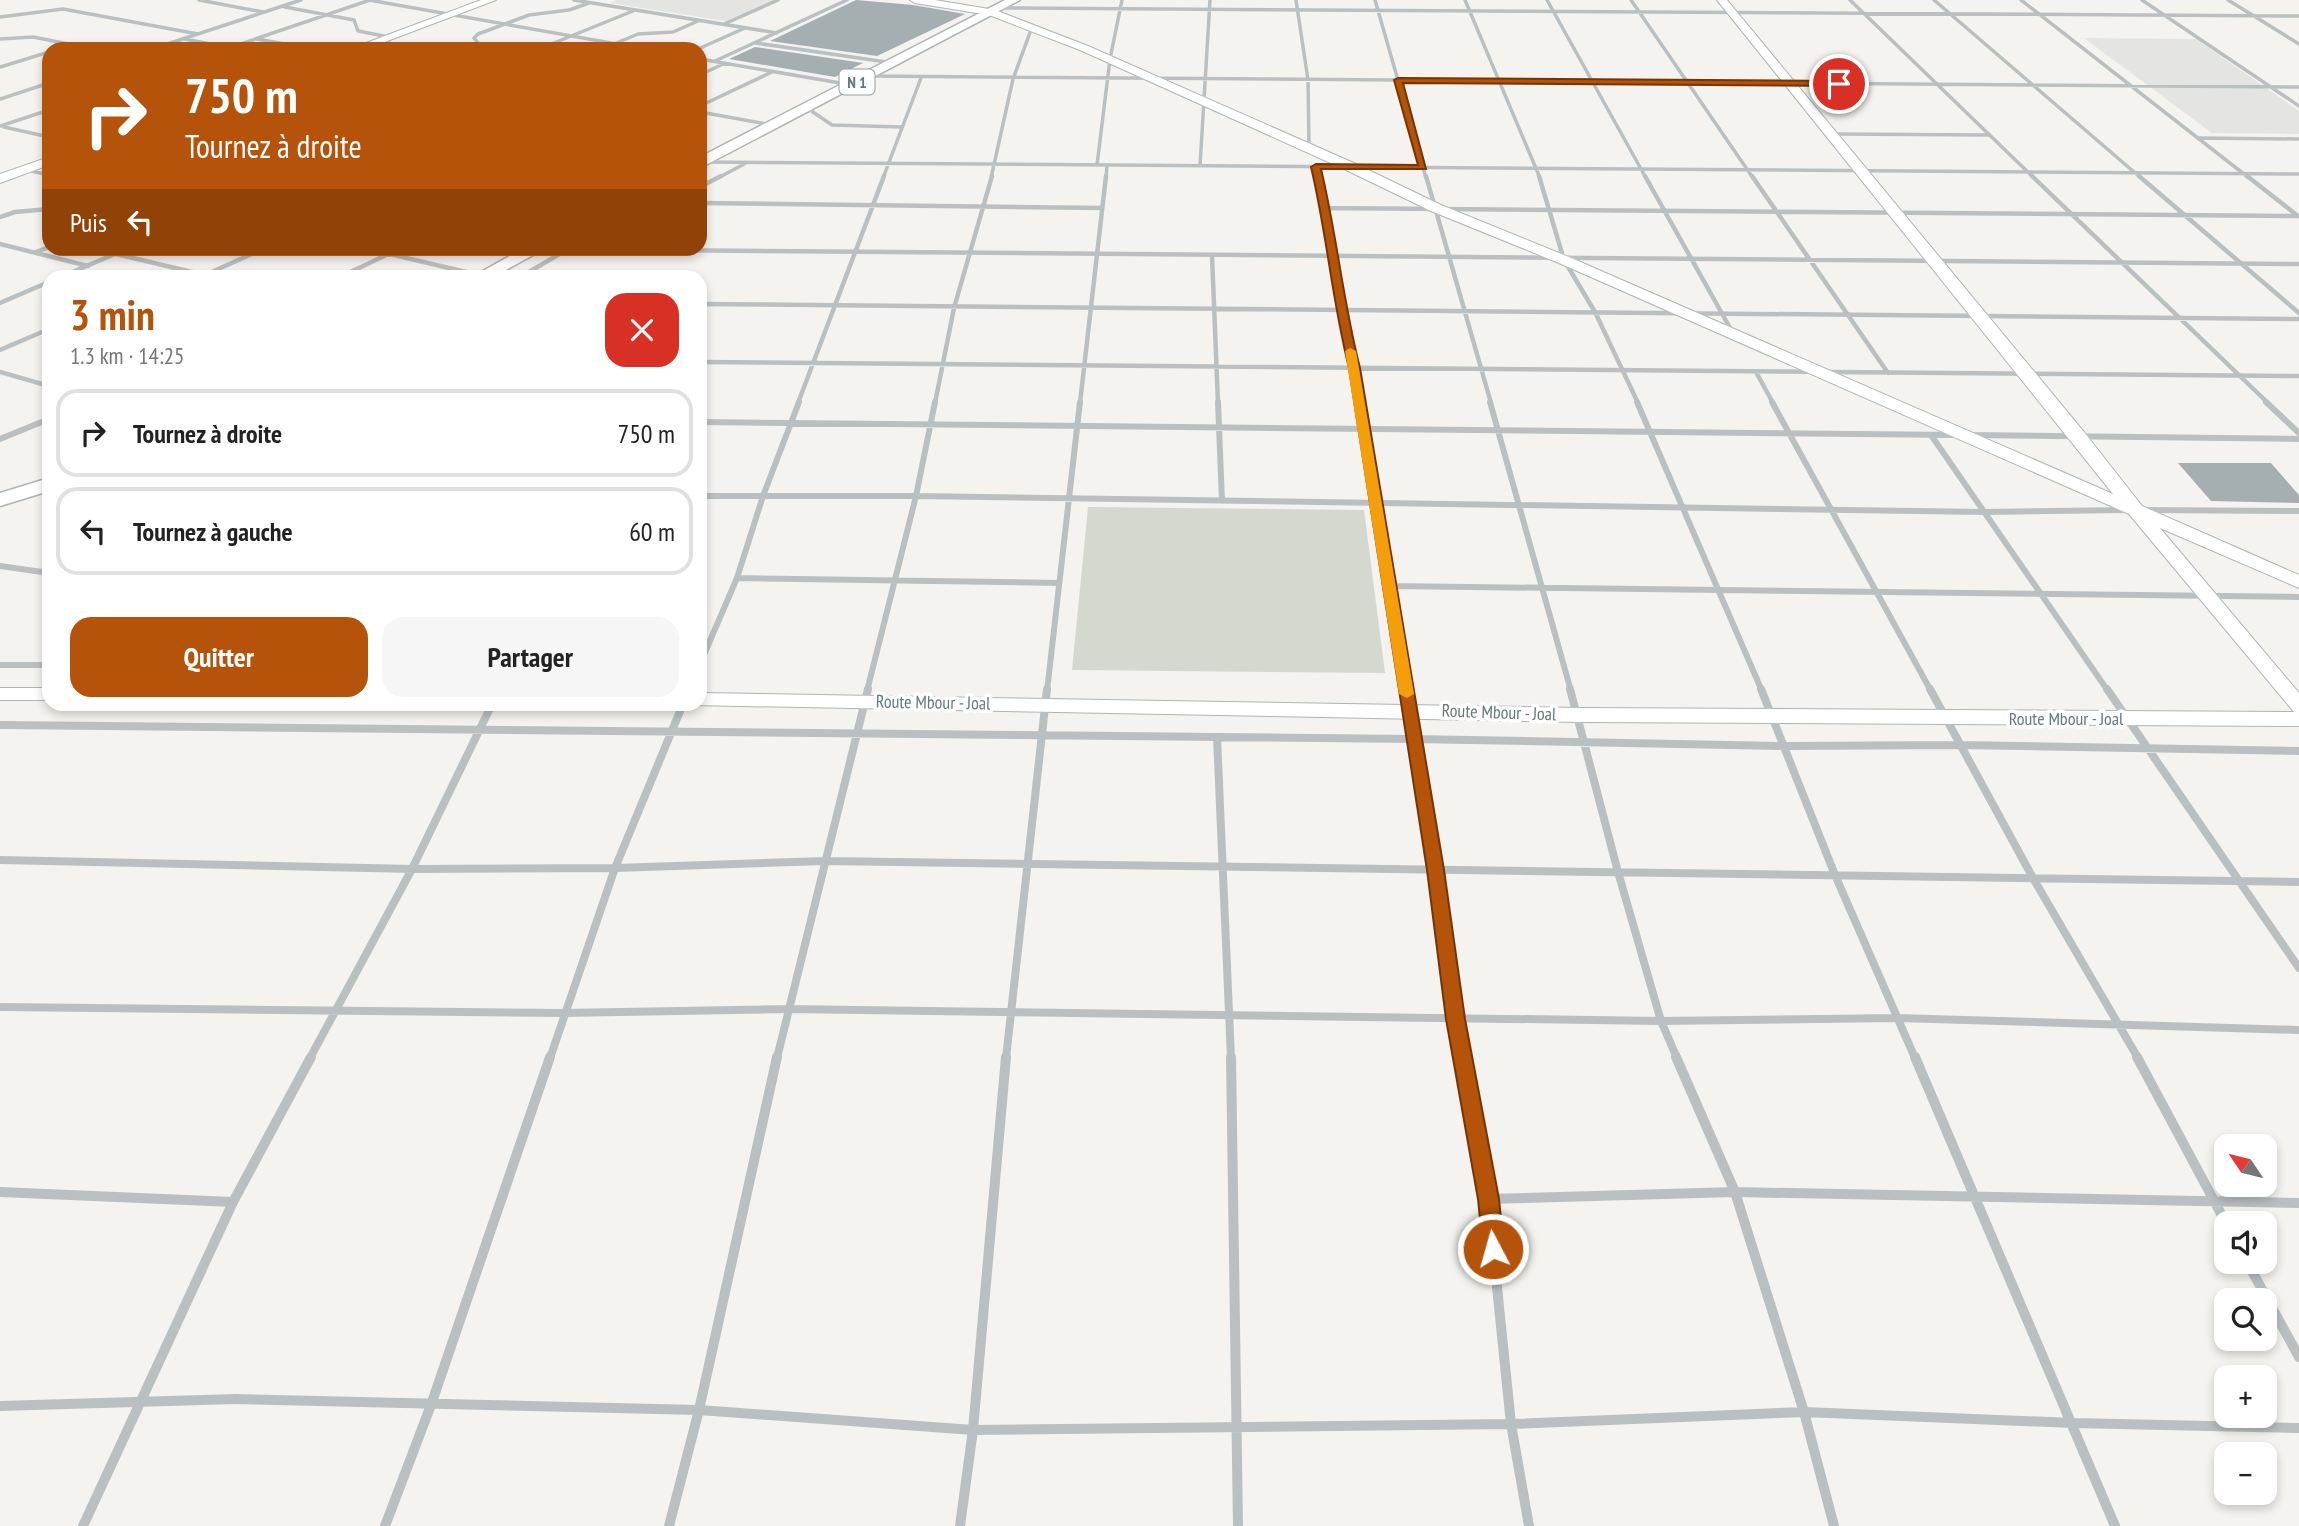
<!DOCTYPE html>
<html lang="fr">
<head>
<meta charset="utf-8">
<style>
	body { margin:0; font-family:"PT Sans Narrow",sans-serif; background:#f6f6f6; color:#222; height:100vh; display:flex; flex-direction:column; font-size:26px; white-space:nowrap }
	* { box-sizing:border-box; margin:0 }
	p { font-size:23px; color:#767676 }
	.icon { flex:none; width:38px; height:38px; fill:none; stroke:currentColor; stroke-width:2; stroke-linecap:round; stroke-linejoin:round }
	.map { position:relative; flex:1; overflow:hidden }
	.side { position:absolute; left:42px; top:270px; width:665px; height:441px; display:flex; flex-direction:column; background:#fff; border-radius:21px; box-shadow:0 4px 10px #0003 }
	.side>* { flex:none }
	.top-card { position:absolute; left:42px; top:42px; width:665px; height:214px; border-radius:21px; box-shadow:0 4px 10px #0003; background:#b45309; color:#fff; overflow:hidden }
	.needle { width:46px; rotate:305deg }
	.tools { position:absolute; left:2214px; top:1134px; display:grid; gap:14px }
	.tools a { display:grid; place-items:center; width:63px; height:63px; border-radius:14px; background:#fff; box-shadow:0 4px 10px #0003; font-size:35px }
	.pin { position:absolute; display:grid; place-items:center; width:60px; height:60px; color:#fff; margin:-30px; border:4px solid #fff; border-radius:50%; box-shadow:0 2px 7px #0007 }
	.me { position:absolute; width:77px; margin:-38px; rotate:354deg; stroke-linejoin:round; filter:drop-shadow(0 0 5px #0008) }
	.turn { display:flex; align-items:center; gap:24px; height:147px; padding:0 28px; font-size:32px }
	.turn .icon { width:91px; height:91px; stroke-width:2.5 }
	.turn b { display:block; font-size:49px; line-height:60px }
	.then { display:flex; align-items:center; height:66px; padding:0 28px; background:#0003; gap:14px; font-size:26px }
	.round { display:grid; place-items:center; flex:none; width:74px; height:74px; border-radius:21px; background:#f6f6f6 }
	.overview { display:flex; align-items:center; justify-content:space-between; height:119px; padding:0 28px }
	h1 { font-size:42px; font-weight:600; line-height:52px; color:#b45309 }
	.primary-button { display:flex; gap:14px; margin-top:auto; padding:14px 28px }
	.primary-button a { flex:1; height:80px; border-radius:21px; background:#b45309; color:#fff; font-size:28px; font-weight:600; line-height:80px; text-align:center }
	.primary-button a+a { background:#f6f6f6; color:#222 }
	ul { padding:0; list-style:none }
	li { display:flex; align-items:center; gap:21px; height:88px; margin:0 14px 10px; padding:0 14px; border:4px solid #e0e0e0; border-radius:21px }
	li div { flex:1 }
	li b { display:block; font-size:26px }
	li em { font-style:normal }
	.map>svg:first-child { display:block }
	.built { fill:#e4e4e3 }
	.green { fill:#d4d8cf }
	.building { fill:#a5afb2 }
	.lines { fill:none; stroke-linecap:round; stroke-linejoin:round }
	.secondary-casing { stroke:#adb5b7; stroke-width:2 }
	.trunk-casing { stroke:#aeb3b5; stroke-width:3 }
	.minor-far4 { stroke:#bac0c2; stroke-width:3.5 }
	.minor-far3 { stroke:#bac0c2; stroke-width:4.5 }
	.minor-far2 { stroke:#bac0c2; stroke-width:6 }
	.minor-far1 { stroke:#bac0c2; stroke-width:8 }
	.minor { stroke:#bac0c2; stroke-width:10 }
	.secondary { fill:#fff; fill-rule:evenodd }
	.trunk { fill:#fff; fill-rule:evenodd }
	.route { fill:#b45309; stroke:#753606; stroke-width:2 }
	.slow { fill:#f59e0b }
	.labels { text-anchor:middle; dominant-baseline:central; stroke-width:7; stroke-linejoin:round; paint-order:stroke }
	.shield { fill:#fff; stroke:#92a1a6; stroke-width:2 }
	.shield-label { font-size:16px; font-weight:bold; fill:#637980 }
	.street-label { font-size:18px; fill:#637980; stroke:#fff }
</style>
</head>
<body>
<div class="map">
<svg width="2299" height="1526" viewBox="0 0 2299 1526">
	<rect width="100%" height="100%" fill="#f4f3ef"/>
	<path class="built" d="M617,0H774L726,21L610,3Z
		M2084,38L2196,39L2299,111V134L2212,133Z"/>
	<path class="green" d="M1088,507L1364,510L1385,673L1072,670Z"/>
	<path class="building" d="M856,0L913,5L965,14L877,56L770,41Z
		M755,47L863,63L835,77L729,59Z
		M2178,463H2271L2299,495V503L2211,501Z"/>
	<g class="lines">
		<defs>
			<path id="secondary" d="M481,0H496L366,49H350Z
				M910,0H935L995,10L1088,46L1356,164L1441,205L1569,257L2113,494L1717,0H1727L2084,432L2142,506L2299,575V588L2160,528L2299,693V726L1579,722L692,705L700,704V693L1579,708L2294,712L2129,514L1559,263L1431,211L1346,170L1080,50L989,15L915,3Z
				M49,157V165L0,183V174Z
				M0,688H49V700H0Z
				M356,704H380L377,709H359Z"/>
			<path id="trunk" d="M1005,0H1020L700,168V157Z
				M524,248H546L495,276H474Z
				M49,478V491L0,506V493Z"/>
		</defs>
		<use href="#secondary" class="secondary-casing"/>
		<use href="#trunk" class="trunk-casing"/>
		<path class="minor-far4" d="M199,0L263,12
			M369,0L645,49
			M574,0L777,33
			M1296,0L1308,80L1309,148
			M1375,0L1426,178
			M1465,0L1540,178
			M1547,0L1646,178
			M1631,0L1753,178
			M1850,0L2034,178
			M1934,0L2141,178
			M2021,0L2249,178
			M2142,0L2299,106
			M2228,0L2299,44
			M285,7L354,20L358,31L389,37
			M999,8L2299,16
			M0,17L63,9L198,34
			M724,24L778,0
			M0,39L33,37L94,49
			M185,39L230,48
			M257,39L313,49
			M378,41L418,49
			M756,43L893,63
			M152,49L301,0
			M226,49L370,0
			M471,49L479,44L474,38L478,34L529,15L569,10L589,3
			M539,49L633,11
			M602,49L638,34L673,32L698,21
			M698,49L745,28
			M700,59L852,85
			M715,61L847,0
			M0,67L49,52
			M700,75L725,63
			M869,76L2299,87
			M0,99L49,83
			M700,106L772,72
			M807,108L832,125L901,127
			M700,112L772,125
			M0,126L49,110
			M4,127L49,137
			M1832,134L1990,135
			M2199,138L2299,139
			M704,162L2299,174
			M1097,165L1110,59L1122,0
			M1200,166L1210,0
			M1316,167L1319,178
			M26,170L49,175
			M718,178L746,163
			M883,178L921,78
			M991,178L1013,79L1032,27
			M1106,178L1107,165"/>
		<path class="minor-far3" d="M1318,176C1329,220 1332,264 1340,309C1345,341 1356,371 1361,403
			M1426,176L1491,403
			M1539,176L1564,260L1595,312L1638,403
			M1645,176L1734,335
			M1752,176L1888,373
			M2032,176L2268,403
			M2139,176L2299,313
			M2247,176L2298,216
			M700,187L721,176
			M700,203L1102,208
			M1326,208L2299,216
			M0,217L15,212L49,209
			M0,244L88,266
			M364,248L483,276
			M537,249L2299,264
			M36,252L49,247
			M116,254L209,276
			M1212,256L1218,403
			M205,275L265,248
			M63,276L129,248
			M167,276L181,270
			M342,276L401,248
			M522,276L563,252
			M0,303L49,282
			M700,304L2299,319
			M0,350L49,329
			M700,362L2299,376
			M0,372L49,386
			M1756,372L1773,403
			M798,403L884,176
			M935,403L954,308L992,176
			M1080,403L1106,176"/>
		<path class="minor-far2" d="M1218,402L1222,501
			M1360,402L1406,691
			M1490,402L1571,691
			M1637,402L1762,691
			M1772,402L1931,691
			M2266,402L2299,433
			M700,422L1959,435
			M1931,435L2108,691
			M1971,435L2299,439
			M0,439L49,419
			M700,496H916L1984,512L2127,510
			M2143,510L2299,511
			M0,566L49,573
			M737,578L1059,583
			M1390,586L2299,597
			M700,664L737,578L763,496L799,402
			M0,665H49
			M867,691L916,496L935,402
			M1047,691L1080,402"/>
		<path class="minor-far1" d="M1406,689L1462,1058
			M1570,689L1618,872L1661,1021L1677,1058
			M1761,689L1835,875L1915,1058
			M1930,689L2033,878L2138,1058
			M2107,689L2299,968
			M0,725L1414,739L1785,746L1960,745L2299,751
			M1217,737L1231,1058
			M0,860L412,869L615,868L825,861L2299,882
			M0,1007L563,1013L788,1009L1661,1021L1898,1018L2299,1030
			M310,1058L412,869L492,704
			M550,1058L615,868L683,704
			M777,1058L868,689
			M1006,1058L1047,689"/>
		<path class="minor" d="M1231,1057L1238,1526
			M1462,1057L1488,1199L1511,1424L1529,1526
			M1676,1057L1735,1192L1804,1412L1834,1526
			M1915,1057L2115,1526
			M2137,1057L2226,1223
			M0,1192L233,1202
			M1488,1199L1735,1192L2299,1203
			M2247,1262L2299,1357
			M0,1406L236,1399L699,1410L973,1430L1511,1424L1804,1412L2073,1423L2299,1428
			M83,1526L233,1202L311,1057
			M385,1526L431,1405L550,1057
			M669,1526L699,1410L777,1057
			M960,1526L973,1430L1006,1057"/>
		<use href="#secondary" class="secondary"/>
		<use href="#trunk" class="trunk"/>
	</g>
	<path class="route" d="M1398,78L1839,81L1844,84L1839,86L1403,83L1426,169H1321C1337,236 1343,302 1360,368L1444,870L1465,1019L1499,1199L1504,1249L1501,1255L1493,1258L1486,1255L1483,1249L1478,1199L1446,1019L1427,870L1349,368C1332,301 1327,234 1311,167L1316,164L1418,165L1394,80Z"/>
	<path class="slow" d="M1350,348L1356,351L1414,694L1407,698L1399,694L1345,351Z"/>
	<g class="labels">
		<rect class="shield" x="839.5" y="69.5" width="35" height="25" rx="5"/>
		<g class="shield-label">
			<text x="857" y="82">N 1</text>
		</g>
		<g class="street-label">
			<text transform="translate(933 702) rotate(1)">Route Mbour - Joal</text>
			<text transform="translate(1499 712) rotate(2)">Route Mbour - Joal</text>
			<text x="2066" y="718">Route Mbour - Joal</text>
		</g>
	</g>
</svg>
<div class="tools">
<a><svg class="needle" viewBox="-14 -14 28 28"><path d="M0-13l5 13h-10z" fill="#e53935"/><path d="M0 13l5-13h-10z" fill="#767676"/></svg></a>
<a><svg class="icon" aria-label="sound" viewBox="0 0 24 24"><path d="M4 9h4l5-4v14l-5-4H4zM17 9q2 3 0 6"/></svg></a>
<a><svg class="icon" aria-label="search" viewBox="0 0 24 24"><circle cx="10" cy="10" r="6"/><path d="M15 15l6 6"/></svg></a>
<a>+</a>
<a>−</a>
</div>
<div class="pin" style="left:1839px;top:84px;background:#d93025"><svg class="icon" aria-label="arrive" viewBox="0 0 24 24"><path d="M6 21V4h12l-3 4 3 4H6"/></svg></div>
<svg class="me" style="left:1493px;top:1249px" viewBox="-20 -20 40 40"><circle r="17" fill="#b45309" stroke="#fff" stroke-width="3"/><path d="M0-11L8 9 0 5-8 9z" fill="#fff"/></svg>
<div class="top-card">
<div class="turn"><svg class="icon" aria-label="right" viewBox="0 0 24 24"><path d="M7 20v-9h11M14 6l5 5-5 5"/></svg><div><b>750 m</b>Tournez à droite</div></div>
<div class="then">Puis<svg class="icon" aria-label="left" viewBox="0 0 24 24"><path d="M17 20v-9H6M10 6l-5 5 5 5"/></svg></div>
</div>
<section class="side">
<div class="overview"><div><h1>3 min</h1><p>1.3 km · 14:25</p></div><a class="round" style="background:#d93025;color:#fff"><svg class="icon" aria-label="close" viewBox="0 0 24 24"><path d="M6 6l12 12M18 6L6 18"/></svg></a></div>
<ul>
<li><svg class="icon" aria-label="right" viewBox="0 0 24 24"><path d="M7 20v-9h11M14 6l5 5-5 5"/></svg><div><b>Tournez à droite</b></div><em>750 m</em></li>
<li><svg class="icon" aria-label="left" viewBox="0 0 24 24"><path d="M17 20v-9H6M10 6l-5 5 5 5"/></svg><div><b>Tournez à gauche</b></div><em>60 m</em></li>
</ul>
<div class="primary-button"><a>Quitter</a><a>Partager</a></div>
</section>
</div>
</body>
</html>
